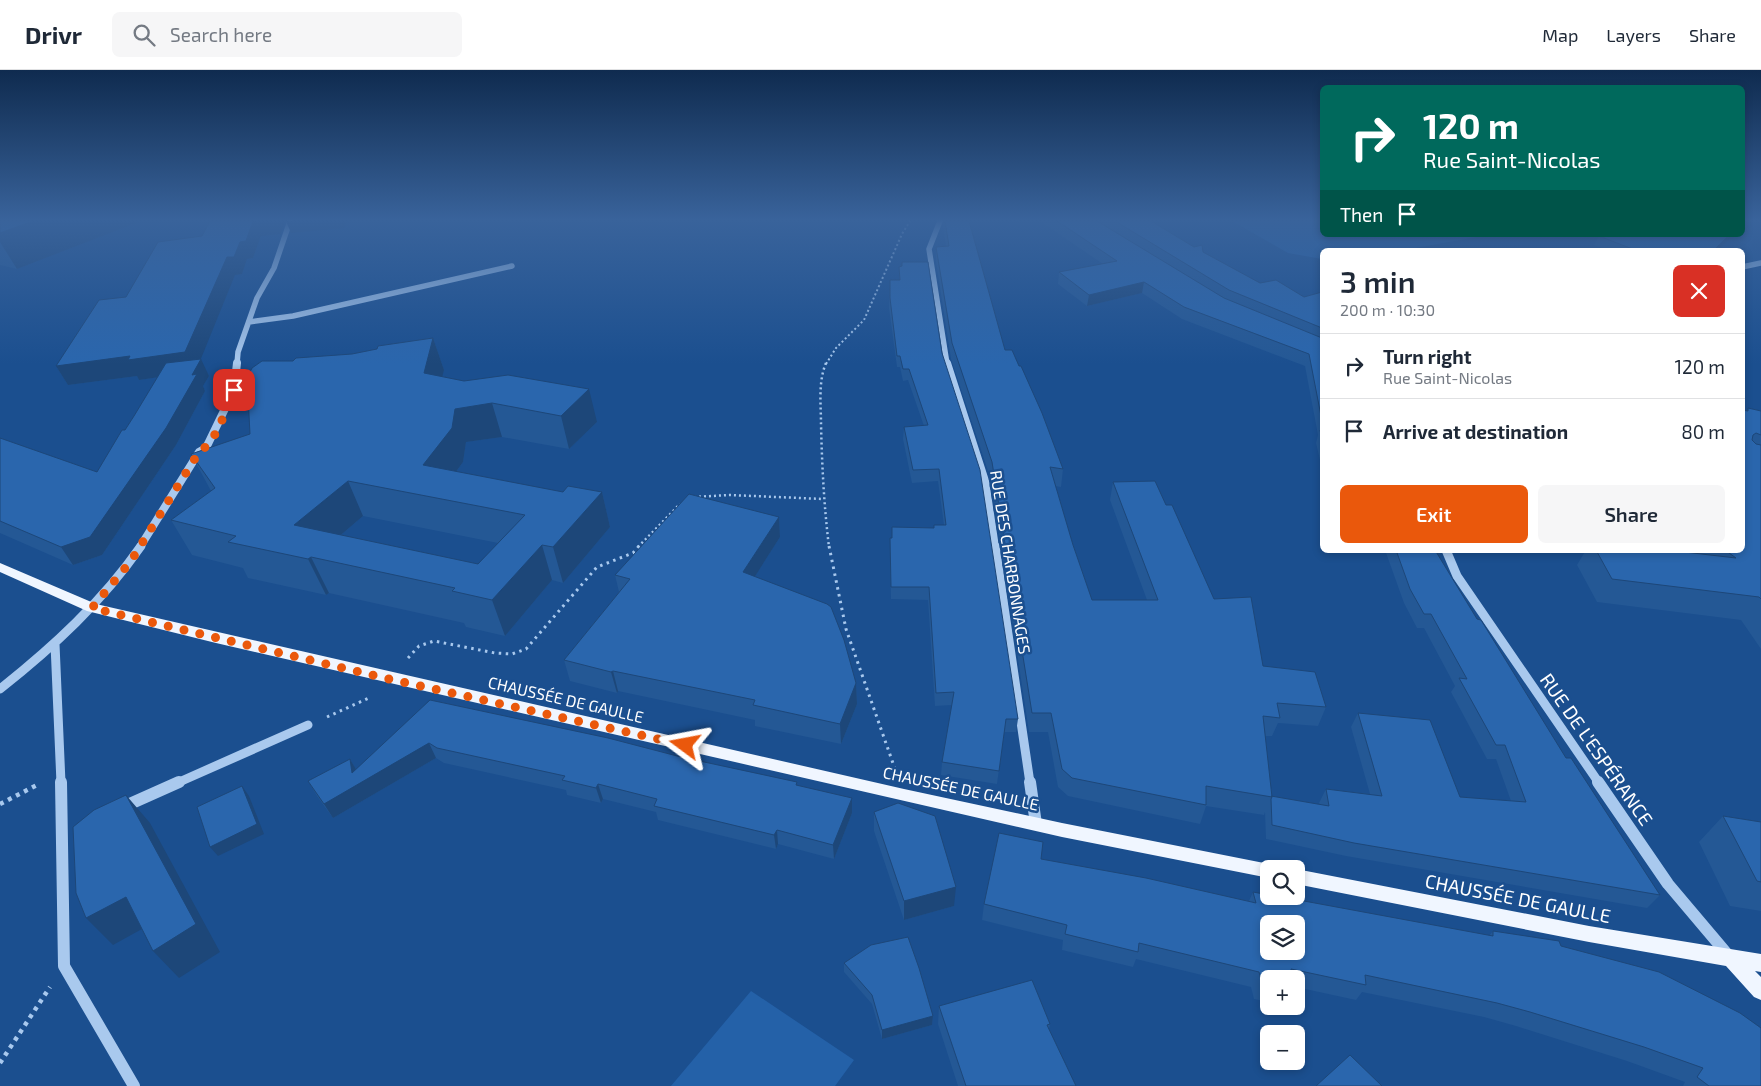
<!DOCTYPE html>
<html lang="en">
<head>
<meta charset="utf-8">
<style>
	body { margin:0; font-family:"Exo 2",sans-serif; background:#f6f6f7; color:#1f2937; height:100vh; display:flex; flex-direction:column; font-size:19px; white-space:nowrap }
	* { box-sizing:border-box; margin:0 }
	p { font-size:16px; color:#747a83 }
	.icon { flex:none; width:28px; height:28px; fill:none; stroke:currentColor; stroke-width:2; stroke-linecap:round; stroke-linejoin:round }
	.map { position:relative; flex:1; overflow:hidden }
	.drawer { position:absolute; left:1320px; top:178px; width:425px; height:305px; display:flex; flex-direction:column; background:#fff; border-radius:8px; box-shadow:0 2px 8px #0003 }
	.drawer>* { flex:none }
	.banner { position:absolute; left:1320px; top:15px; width:425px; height:152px; border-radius:8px; box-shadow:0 2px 8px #0003; background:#00695c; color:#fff; overflow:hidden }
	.tools { position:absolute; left:1260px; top:790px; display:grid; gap:10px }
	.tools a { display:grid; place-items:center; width:45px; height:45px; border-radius:8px; background:#fff; box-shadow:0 2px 8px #0003; font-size:25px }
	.pin { position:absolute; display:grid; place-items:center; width:42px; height:42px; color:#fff; margin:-21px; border-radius:10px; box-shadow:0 2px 8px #0006 }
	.me { position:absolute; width:55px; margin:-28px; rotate:283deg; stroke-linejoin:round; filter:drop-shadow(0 0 4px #0008) }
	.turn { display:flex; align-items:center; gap:18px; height:105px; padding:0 20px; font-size:22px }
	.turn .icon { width:65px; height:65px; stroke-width:2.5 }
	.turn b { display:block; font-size:35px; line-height:42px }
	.then { display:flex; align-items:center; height:48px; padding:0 20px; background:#0003; gap:10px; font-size:19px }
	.round { display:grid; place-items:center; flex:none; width:52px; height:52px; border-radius:8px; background:#f6f6f7 }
	.headline { display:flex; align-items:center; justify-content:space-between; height:85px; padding:0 20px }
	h1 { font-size:30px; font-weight:600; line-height:38px }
	.cta { display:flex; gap:10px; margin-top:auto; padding:10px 20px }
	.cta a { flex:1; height:58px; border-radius:8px; background:#ea580c; color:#fff; font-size:20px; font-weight:600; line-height:58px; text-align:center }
	.cta a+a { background:#f6f6f7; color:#1f2937 }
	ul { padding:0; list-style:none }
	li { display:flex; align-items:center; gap:15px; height:65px; padding:0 20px; border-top:1px solid #e0e1e3 }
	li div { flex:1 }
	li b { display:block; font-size:19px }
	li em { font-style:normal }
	header { display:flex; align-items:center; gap:30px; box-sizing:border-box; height:70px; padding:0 25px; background:#fff; border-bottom:1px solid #e0e1e3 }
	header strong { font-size:24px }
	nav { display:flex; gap:28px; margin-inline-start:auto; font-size:18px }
	.search { width:350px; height:45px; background:#f6f6f7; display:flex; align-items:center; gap:12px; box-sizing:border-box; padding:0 18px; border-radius:8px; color:#747a83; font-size:19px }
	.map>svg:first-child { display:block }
	.green { fill:#2461a8 }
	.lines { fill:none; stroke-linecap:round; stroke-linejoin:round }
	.path-far3 { stroke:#a9c9ee; stroke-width:2; stroke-dasharray:2 2.5; stroke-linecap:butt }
	.path-far2 { stroke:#a9c9ee; stroke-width:2.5; stroke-dasharray:2 3; stroke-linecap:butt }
	.path-far1 { stroke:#a9c9ee; stroke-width:3; stroke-dasharray:2.5 4.5; stroke-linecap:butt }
	.path { stroke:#a9c9ee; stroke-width:4.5; stroke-dasharray:4 5; stroke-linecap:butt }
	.minor-far3 { stroke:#a9c9ee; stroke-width:5.5 }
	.minor-far2 { stroke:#a9c9ee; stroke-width:8 }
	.minor-far1 { stroke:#a9c9ee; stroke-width:9 }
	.minor { stroke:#a9c9ee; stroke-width:12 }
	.major { fill:#f0f6ff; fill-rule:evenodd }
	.wall { fill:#245895; fill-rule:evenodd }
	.shaded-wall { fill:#1d4779 }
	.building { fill:#2a66ad; stroke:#1d4779; fill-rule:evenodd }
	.route { stroke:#ea580c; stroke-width:9; stroke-dasharray:0 16.2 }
	.labels { text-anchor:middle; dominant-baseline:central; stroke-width:5; stroke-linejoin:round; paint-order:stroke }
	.street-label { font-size:16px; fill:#fff; stroke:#1b4f8f }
	.near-street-label { font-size:19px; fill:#fff; stroke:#1b4f8f }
</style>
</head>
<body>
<header>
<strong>Drivr</strong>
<div class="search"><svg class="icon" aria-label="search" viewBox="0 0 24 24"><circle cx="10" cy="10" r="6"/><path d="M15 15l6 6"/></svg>Search here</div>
<nav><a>Map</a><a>Layers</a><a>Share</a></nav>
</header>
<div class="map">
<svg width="1761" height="1016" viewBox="0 0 1761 1016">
	<rect width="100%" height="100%" fill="#1b4f8f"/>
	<path class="green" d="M1232,151H1322V165H1488L1404,180H1322V189L1288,183Z
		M751,921L854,990L835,1016H671Z"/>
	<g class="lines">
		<path class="path-far3" d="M826,294L836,278L864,250L902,164L910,151"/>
		<path class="path-far2" d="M826,293C818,312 821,334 821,354C822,396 824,436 829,477
			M694,427L730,425L823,429
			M638,477L680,434"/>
		<path class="path-far1" d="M829,476L846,559L895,699
			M408,588L419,576L434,571L495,583L512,584L526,579L597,497L633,483L639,476
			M327,647L371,627"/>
		<path class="path" d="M0,734L37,715
			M0,993L50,917"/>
		<path class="minor-far3" d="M940,151L929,179L947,294
			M1742,197L1761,193
			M249,252L293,246L512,196
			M237,294L238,282L257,228L274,198L290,151"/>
		<path class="minor-far2" d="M947,293L985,411L995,477
			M140,477L199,382L206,378L234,320L237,293"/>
		<path class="minor-far1" d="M995,476L1030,713
			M1446,480L1457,506L1599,713
			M55,574L61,713
			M0,619C53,577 102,532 141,476
			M177,713L308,655"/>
		<path class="minor" d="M61,712L64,896L134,1016
			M1030,712L1036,754
			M1598,712L1668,814L1728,885
			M123,737L179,712"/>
		<path class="major" d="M0,493L96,534L904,719L1062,753L1269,794L1275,796L1276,799H1269V808L1062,767L216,573L87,541L0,502Z
			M1295,799H1296L1589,856L1761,884V902L1755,901L1761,907V930L1754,927L1726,896L1589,872L1296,814Z"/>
	</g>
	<path class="wall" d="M0,151L136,153L17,199L0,195Z
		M210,151H285L281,164L261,166L253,188L247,189L242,204L235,205L200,289L209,306L203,316L205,321L176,375L102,485L73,495L0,463V368L97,402L134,346L158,307L139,310L137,306L68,315L56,296L126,227L202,166Z
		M943,151H969L1005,280L1063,399L1061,417L1055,416L1073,475L1092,530H1147L1110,430L1113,412L1166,435L1214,529L1263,596L1326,637L1318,656L1278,653L1272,666H1265L1272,726L1320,735L1319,733L1326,719L1370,724L1351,657L1358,643L1460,727L1511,731L1496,689H1487L1451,622L1455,616L1424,558H1417L1404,533L1385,480H1435L1477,549L1566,688L1660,825L1647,838L1346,786L1266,769L1265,742L1264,745L1206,736L1200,754L1068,726L1058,717L1048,662H1029L991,410L951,289L936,192V177L946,176L943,157Z
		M1040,151H1151L1203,182L1260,213L1304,227L1322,222V398L1316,373L1318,365L1305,296L1182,249L1142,223L1087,236L1058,214L1059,202L1103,194Z
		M1734,165L1718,180H1606L1594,175L1599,166Z
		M899,197L942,283L1018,649L1016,662H1004L997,714L941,705L942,692L952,635L935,636L928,530L891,529L890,481L892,468L934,458V455H944L938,411L912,413L903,369L904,357L924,356L908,310L903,311L900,297H897L889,238L890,210H899Z
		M433,268L444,300L442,306L597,352L569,379L502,367L466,372L463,392L456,402L563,422H602L610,457L563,513L552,510L505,566L466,557L464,553L329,523L326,525L248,508L243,498L192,485L171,450L211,421L191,384L250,364L293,291L352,284ZM363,446L498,473L478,494L341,465Z
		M1748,338L1761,341V579L1741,550L1597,532L1577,495L1586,480H1667L1680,482L1678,480H1742L1747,341Z
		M779,447L780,467L755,506L856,613L857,634L841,674L755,656V650L618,621L617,623L570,611L564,590L619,522L615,505Z
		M430,630L681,687L797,715L852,743L834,789L778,774L776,779L658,750L656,742L603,729L601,733L567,725L566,720L444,693L436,688L333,748L317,726L308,711L350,689L356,700Z
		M874,742L954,836L904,850L874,761Z
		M1723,746L1761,752V841L1730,836L1699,772Z
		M1041,789L1249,831L1253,822L1489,866L1493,861L1561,876L1761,1016H1683L1685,1012L1627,991L1516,956L1484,947L1362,922L1356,930L1296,917V909H1269V932L1254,929L1251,917L1136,889L1133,897L1062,880L1063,870L982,850L984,834Z
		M844,893L933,946L932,955L882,969L872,934L844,902Z
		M939,936L1050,954L1049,959L1076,1016H958L938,954Z"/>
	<path class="shaded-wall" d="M0,151H135L136,153L17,199L0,172Z
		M253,151H285L281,164L261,166L253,188L247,189L242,204L235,205L200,291L201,289L209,306L203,316L205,321L176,375L102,485L73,495L61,477L193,302L139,310L137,306L68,315L56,296L227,187L240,172Z
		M286,151H346L344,158L291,163Z
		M1743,151H1748L1742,156V152Z
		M1729,165H1734L1718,180H1714Z
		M1144,212L1142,223L1087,236L1089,225Z
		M433,268L444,300L435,335L424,303Z
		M589,319L597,352L569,379L561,346Z
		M492,333L502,367L466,372L463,392L437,428L423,395L455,339Z
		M348,411L363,446L315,487H311L329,523L326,525L308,489L294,455Z
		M602,422L610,457L563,513L553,477Z
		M779,447L780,467L745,522L743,502Z
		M542,475L552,510L505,566L492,530Z
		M613,601L618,621L617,623L611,602Z
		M856,613L857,634L841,674L840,654Z
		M429,673L436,688L333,748L324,734L352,703L350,689L358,703Z
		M598,714L603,729L601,733L596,718Z
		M242,716L249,726L264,764L218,786L210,777Z
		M126,725L150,753L220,882L179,908L153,881Z
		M852,728V743L834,789L833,775Z
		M777,760L778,774L776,779L774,765Z
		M956,817L954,836L904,850V831Z
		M126,827L151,854L113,875L86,848Z
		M933,946L932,955L882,969V960Z"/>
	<path class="building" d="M0,151H33L0,163Z
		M210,151H253L246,171L240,172L234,187H227L185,282L128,290L130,286L56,296L99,230L126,227L158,172L202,166Z
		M945,151H969L1005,280H1012L1019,296H1021L1042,343L1063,399L1050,397L1073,475L1092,530H1158L1113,412L1155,411L1166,435H1172L1214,529L1251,527L1263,596L1315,602L1326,637L1277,633L1280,648L1263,646L1272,727L1206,716V735L1072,708L1062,699L1051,643H1032L992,392L952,273L936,177L949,176Z
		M1057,151H1097L1224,228L1322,268V351L1309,284L1184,237L1144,212L1089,225L1059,202L1117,191Z
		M1115,151H1151L1194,177L1202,175L1203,182L1260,213L1276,210L1304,227L1322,222V258L1229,220Z
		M1602,165L1674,166L1729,165L1714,180H1635L1599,166Z
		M902,192H928L942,283L980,400L1018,649H1006L999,701L942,692L954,622L936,623L929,517H891L890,468H892V457L934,458V455H946L939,399L913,400L904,357L928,355L909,299H903L900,286H897L890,228V210H900L899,197L902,196Z
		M433,268L424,303L464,311L508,305L589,319L561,346L492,333L455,339L452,358L423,395L563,422L568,416L602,422L553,477L542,475L492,530L452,521L455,518L311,487L308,489L228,472L236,466L171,450L215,418L191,384L250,364L247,308L252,298L262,291H293L296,288L352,284L377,279L378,276ZM348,411L525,445L478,494L294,455Z
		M201,289L192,305L197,304L166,358L90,467L61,477L0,451V368L97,402L122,360H125L134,346L166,293Z
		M1748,338L1761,341V365L1756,363L1753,365L1752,370L1756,374L1761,375V529L1759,527L1612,509L1596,480H1667L1736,488L1725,480H1742V340L1748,341Z
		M1320,360H1322V369Z
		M689,424L779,447L743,502L827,534L831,537L844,570L856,613L840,654L753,635L755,630L613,601L611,602L564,590L630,509L615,505Z
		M1396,480H1435L1477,549L1481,550L1566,688H1571L1660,825L1354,773L1272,755L1271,729L1272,727L1271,726L1329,736L1326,719L1382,726L1358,643L1430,650L1460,727L1526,732L1505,675H1496L1459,608L1467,609L1431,544H1424L1410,519Z
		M430,630L608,668L681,687L797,712L796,715L852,728L833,775L777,760L774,765L654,736L657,729L598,714L596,718L562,710L565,706L437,678L429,673L324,734L308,711L350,689L352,703Z
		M242,716L257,754L210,777L197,737Z
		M126,725L196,854L153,881L126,827L86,848L76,823L73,757L94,740Z
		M898,733L935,746L956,817L904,831L874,742Z
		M1723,746L1761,752V812L1757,811Z
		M999,763L1043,772L1041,789L1146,808L1256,833L1253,822L1269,825V826H1277L1493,866V861L1559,871L1561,876L1659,902L1740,943L1761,958V1016H1709L1697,1007L1703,998L1644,977L1530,942L1497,933L1365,905L1366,915L1291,899L1292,909H1269V915L1262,914L1259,902L1139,873L1138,882L1065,864L1067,855L984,834ZM1269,854H1296V881H1269Z
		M908,867L919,898L933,946L882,960L872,925L844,893L871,875Z
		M1032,910L1050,954L1047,955L1076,1016H966L939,936Z
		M1350,985L1382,1016H1316Z"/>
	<linearGradient id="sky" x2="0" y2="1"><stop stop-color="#0f2b4f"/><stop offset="0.51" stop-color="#39639b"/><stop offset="1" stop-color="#39639b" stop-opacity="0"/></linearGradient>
	<rect width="1761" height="294" fill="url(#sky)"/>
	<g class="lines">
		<path class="route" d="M234,320C225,340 218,370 199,382L131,491L92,538L389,609L685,675"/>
	</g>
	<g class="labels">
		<g class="street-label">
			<text transform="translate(1011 492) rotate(81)">RUE DES CHARBONNAGES</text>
			<text transform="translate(566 629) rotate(13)">CHAUSSÉE DE GAULLE</text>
			<text transform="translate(961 718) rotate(12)">CHAUSSÉE DE GAULLE</text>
		</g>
		<g class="near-street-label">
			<text transform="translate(1597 679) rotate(55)">RUE DE L'ESPÉRANCE</text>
			<text transform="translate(1518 828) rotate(11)">CHAUSSÉE DE GAULLE</text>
		</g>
	</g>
</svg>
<div class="tools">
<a><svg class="icon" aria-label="search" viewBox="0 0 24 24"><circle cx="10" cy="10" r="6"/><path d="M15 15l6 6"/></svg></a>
<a><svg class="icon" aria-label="layers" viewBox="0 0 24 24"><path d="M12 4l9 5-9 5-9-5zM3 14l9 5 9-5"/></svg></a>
<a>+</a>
<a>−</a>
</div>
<div class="pin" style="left:234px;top:320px;background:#d93025"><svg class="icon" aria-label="arrive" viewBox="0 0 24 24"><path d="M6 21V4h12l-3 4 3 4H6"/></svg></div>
<svg class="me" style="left:685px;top:675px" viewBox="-20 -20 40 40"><path d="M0-17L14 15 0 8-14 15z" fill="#ea580c" stroke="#fff" stroke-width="4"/></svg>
<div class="banner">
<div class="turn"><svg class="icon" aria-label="right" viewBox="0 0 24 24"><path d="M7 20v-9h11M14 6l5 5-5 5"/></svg><div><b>120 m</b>Rue Saint-Nicolas</div></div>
<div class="then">Then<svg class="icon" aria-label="arrive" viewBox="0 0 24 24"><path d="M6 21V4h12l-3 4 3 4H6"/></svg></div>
</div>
<section class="drawer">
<div class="headline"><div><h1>3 min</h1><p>200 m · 10:30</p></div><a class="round" style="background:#d93025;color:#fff"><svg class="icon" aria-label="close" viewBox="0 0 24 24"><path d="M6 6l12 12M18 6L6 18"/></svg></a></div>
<ul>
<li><svg class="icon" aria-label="right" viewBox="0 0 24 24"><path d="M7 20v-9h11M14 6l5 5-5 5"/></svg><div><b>Turn right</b><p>Rue Saint-Nicolas</p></div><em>120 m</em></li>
<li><svg class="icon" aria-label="arrive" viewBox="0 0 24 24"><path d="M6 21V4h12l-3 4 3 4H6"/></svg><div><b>Arrive at destination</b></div><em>80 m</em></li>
</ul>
<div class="cta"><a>Exit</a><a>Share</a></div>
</section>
</div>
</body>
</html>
